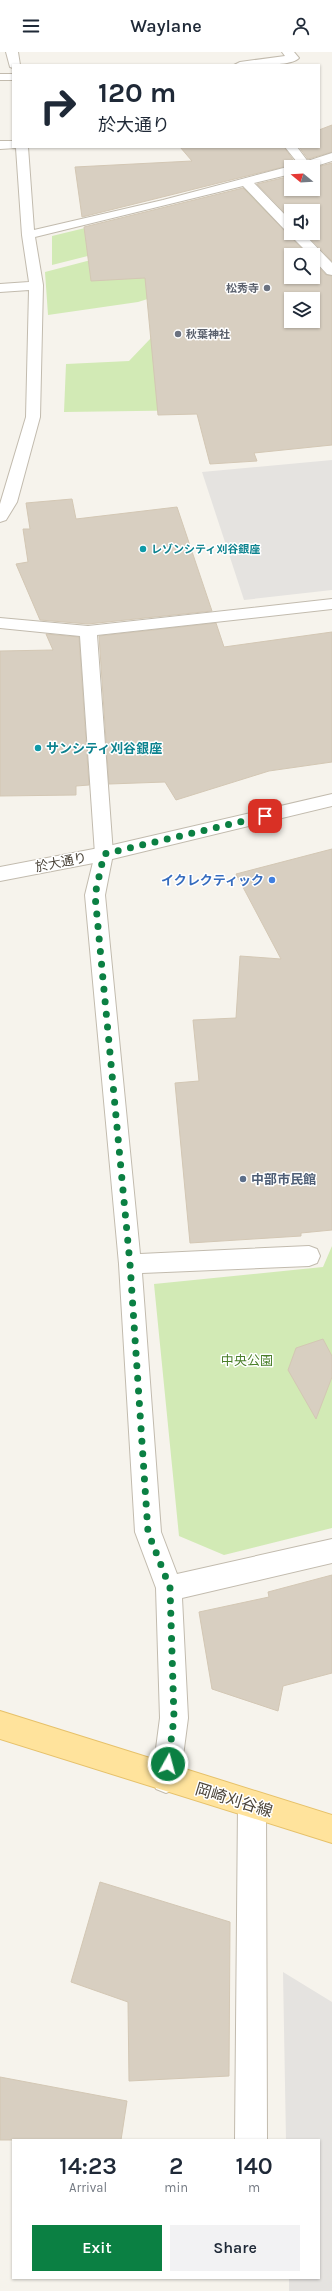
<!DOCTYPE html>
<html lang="en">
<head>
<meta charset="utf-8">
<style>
	body { margin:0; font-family:Karla,"Noto Sans JP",sans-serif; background:#f2f2f3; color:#1f2937; height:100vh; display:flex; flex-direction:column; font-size:15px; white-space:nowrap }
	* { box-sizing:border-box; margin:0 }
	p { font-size:13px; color:#747a83 }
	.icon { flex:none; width:22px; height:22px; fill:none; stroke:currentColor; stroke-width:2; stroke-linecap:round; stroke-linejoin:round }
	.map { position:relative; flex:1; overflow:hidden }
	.details { position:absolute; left:12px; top:2087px; width:308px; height:140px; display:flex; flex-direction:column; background:#fff; border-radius:0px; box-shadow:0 1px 3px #0004 }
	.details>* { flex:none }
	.guide { position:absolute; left:12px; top:12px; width:308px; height:84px; border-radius:0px; box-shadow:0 1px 3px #0004; background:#fff; color:#1f2937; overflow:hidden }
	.needle { width:26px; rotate:288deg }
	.tools { position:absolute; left:284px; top:108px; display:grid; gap:8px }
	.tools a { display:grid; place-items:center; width:36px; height:36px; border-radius:0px; background:#fff; box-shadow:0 1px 3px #0004; font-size:20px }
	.pin { position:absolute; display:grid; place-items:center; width:34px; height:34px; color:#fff; margin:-17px; border-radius:8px; box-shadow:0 2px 6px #0006 }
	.me { position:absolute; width:44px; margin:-22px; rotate:7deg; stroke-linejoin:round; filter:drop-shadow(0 0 3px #0008) }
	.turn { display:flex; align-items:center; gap:14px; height:84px; padding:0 20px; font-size:18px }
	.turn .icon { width:52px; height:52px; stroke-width:2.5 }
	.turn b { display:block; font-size:28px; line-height:34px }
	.eta { display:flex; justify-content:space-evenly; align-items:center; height:68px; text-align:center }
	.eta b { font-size:24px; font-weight:600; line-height:28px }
	.button { display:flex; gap:8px; margin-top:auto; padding:8px 20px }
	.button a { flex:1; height:46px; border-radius:0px; background:#0b8043; color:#fff; font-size:16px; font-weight:600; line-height:46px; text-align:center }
	.button a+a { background:#f2f2f3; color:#1f2937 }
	header { display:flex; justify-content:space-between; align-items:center; height:52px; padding:0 20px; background:#fff; font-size:18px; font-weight:600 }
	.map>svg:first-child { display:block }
	.green { fill:#d2eab5 }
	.parking { fill:#e5e3e0 }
	.building { fill:#d8cfc1; stroke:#d3c7b4; fill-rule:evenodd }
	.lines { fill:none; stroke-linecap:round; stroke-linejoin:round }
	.service-casing { stroke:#c2bbae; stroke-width:2 }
	.minor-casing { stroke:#c2bbae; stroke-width:2 }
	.tertiary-casing { stroke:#c2bbae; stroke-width:2 }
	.primary-casing { stroke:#e6c16a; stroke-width:2 }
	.service { fill:#fff; fill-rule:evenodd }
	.minor { fill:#fff; fill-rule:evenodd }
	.tertiary { fill:#fff; fill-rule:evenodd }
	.primary { fill:#ffe39c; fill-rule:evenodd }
	.route { stroke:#0b8043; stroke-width:7; stroke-dasharray:0 12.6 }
	.worship-dot { fill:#6b7280; stroke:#fff; stroke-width:1.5 }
	.culture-dot { fill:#0f9aa8; stroke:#fff; stroke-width:1.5 }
	.shop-dot { fill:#3f7fe0; stroke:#fff; stroke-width:1.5 }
	.service-dot { fill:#5c6f8a; stroke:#fff; stroke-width:1.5 }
	.labels { text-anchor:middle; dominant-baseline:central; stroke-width:3; stroke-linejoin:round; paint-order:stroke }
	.far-worship-label { font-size:11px; font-weight:bold; fill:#5b616d; stroke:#fff; text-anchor:end }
	.far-culture-label { font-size:11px; font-weight:bold; fill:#0d838f; stroke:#fff; text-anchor:start }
	.culture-label { font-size:13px; font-weight:bold; fill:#0d838f; stroke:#fff; text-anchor:start }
	.street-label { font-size:13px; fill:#4b4439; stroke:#fff }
	.shop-label { font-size:13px; font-weight:bold; fill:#366cbe; stroke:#fff; text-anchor:end }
	.service-label { font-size:13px; font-weight:bold; fill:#4e5e75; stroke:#fff; text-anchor:start }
	.park-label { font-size:13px; fill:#4a7f2a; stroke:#fff }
	.near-street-label { font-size:16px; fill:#4b4439; stroke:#fff }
</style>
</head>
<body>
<header><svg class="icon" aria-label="menu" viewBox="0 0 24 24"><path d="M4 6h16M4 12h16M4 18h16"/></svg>Waylane<svg class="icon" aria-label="person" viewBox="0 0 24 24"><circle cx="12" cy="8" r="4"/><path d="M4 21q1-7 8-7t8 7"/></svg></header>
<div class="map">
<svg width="332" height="2239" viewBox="0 0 332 2239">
	<rect width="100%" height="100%" fill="#f6f3ec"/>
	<path class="green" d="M246,137L277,169L199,176L52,213V184Z
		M198,180L212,227L138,250L48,263L45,220Z
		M172,264L209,358L64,360L66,312L129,309Z
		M332,1194V1476L224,1503L179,1484L154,1232L323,1215Z"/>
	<path class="parking" d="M332,408V538L244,548L202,420Z
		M283,1920L332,1950V2239H289V2226H319V2088H286Z"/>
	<path class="building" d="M332,73V100L308,107L299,95H319V78Z
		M180,95H284L296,112L295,114L291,113L82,165L75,115L192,109Z
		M332,111V209L305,181H313V159H291V167L257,132L291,124V137H313V116Z
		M243,136L308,203H291V225H313V209L326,223L332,224V393L254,401L257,409L210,412L197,362L158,363L145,226L91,229L84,175ZM291,247H313V269H291Z
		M72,447L76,467L177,455L212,559L88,572L40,568L16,512L28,510L23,477H30L26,451Z
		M216,571L224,595L332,580V710L269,719L176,748L165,730L109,732L99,584Z
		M46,582L79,585L89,733L76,734V743L0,744V599L53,598Z
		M332,797V1178L301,1181V1184L190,1191L175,1031L199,1029L193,968L236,966L240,904L281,907L236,822Z
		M323,1287L332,1304V1325L316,1367L288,1318L296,1296Z
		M332,1523V1621L283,1634L278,1659L212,1637L199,1560L269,1545L268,1540Z
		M100,1830L230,1870L229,2024L129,2029L128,1950L71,1930Z
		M0,2025L127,2049L121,2088H0Z"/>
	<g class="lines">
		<defs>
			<path id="service" d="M282,0H294L299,6C291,15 247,13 234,13L240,10L285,4Z
				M285,95H297L312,115H301Z"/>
			<path id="minor" d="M6,0H18L20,13H13V16L10,15Z
				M0,22H13V28H0Z
				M0,89H13V95H28L34,178L163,148L291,114L294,115H291V122L254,131L291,169V181H303L332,211V223L327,222L313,207V203H310L291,184L290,180L286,179L243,134L35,185L43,233L40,365L17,450L6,468L0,470V452L26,365L29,238L0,240V232L29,230L22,183L16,96L0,97Z
				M332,101V109L313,115H296L298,112Z
				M332,547V557L97,583L113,802L105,843L140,1202L309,1194L317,1197L320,1204L317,1211L309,1214L142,1221L161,1480L177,1522L332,1487V1511L182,1546L188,1666L180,1727L176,1737L166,1741L156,1737L152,1727L160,1666L156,1536L135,1480L119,1212L85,843L95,802L80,584L0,576V566L88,574Z
				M252,1739L262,1743L266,1753L267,2088H235L238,1753L242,1743Z"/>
			<path id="tertiary" d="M332,742V754L104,809L0,829V815L104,795Z"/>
			<path id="primary" d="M0,1659L332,1763V1791L0,1687Z"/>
		</defs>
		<use href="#service" class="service-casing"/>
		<use href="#minor" class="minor-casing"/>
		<use href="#tertiary" class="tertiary-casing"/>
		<use href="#primary" class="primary-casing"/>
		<use href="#service" class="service"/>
		<use href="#minor" class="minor"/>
		<use href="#tertiary" class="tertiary"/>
		<use href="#primary" class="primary"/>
	</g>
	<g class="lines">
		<path class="route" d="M168,1712L174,1666L170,1536L148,1480L130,1212L95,843L104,802L265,764"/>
	</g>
	<g class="worship-dot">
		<circle cx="267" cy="236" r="4"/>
		<circle cx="178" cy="282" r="4"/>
	</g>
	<g class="culture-dot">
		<circle cx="143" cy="497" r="4"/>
		<circle cx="38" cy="696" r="4"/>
	</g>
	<circle class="shop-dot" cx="272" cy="828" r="4"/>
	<circle class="service-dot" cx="243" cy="1127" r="4"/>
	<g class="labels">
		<g class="far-worship-label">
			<text x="259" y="236">松秀寺</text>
			<text x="186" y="282" text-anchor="start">秋葉神社</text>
		</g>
		<g class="far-culture-label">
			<text x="151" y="497">レゾンシティ刈谷銀座</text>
		</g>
		<g class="culture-label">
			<text x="46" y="696">サンシティ刈谷銀座</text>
		</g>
		<g class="street-label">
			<text transform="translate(61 810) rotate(-11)">於大通り</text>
		</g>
		<g class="shop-label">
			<text x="264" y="828">イクレクティック</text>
		</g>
		<g class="service-label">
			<text x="251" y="1127">中部市民館</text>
		</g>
		<g class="park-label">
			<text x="247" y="1308">中央公園</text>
		</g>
		<g class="near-street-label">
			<text transform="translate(234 1748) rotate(17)">岡崎刈谷線</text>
		</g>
	</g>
</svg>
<div class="tools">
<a><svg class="needle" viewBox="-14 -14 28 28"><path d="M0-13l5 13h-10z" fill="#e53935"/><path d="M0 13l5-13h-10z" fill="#747a83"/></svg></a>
<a><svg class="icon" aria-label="sound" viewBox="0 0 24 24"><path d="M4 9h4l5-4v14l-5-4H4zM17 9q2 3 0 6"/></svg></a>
<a><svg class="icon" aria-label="search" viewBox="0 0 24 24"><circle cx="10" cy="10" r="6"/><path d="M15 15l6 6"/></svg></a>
<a><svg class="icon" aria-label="layers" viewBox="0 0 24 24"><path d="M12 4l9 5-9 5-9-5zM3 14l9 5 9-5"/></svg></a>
</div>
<div class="pin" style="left:265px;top:764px;background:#d93025"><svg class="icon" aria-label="arrive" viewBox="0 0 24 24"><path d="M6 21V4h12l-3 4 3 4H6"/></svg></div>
<svg class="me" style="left:168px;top:1712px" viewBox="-20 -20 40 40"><circle r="17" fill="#0b8043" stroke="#fff" stroke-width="3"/><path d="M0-11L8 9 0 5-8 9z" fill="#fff"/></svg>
<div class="guide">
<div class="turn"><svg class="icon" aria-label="right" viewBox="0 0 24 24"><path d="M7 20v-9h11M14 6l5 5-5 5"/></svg><div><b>120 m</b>於大通り</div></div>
</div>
<section class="details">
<div class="eta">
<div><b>14:23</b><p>Arrival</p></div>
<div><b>2</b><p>min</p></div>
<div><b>140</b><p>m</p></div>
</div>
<div class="button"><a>Exit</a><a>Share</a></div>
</section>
</div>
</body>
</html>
